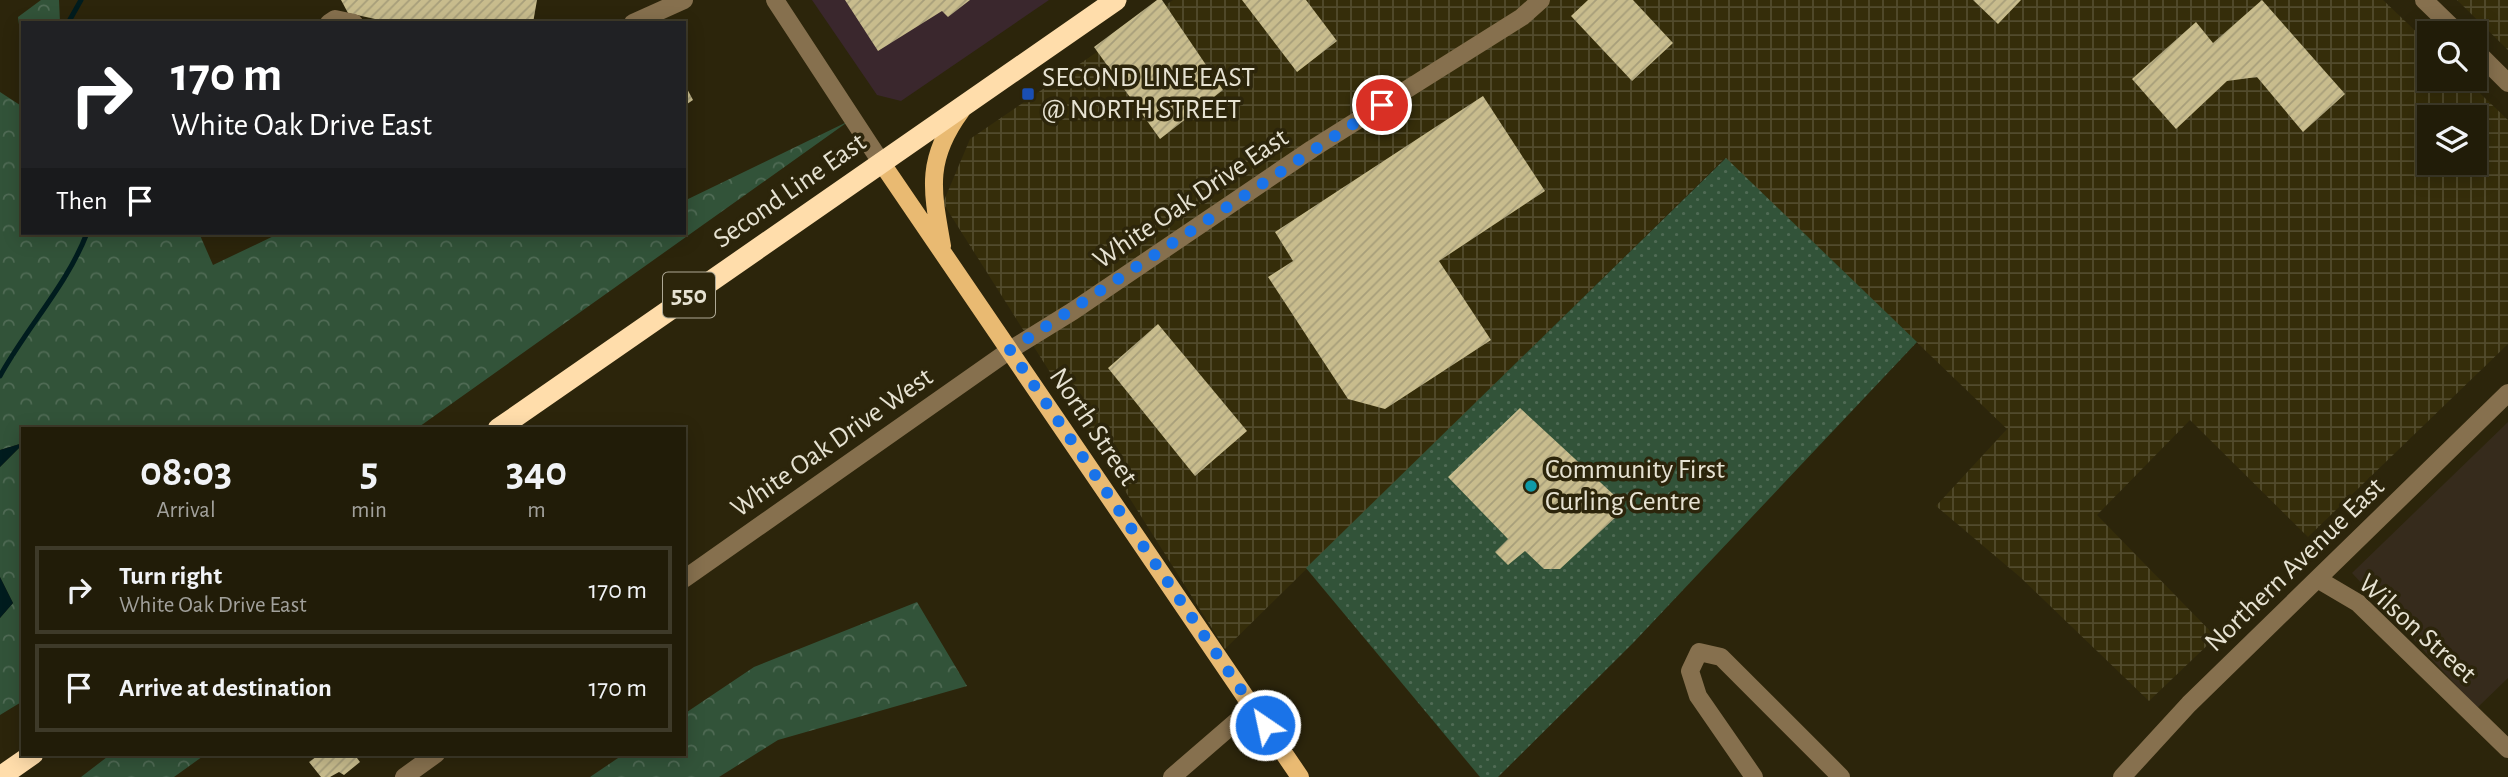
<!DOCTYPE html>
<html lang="en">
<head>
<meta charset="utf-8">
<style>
	body { margin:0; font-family:"Alegreya Sans",sans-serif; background:#2d2916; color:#f1f3f6; height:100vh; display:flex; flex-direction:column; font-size:26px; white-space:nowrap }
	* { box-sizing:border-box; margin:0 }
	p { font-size:23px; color:#a2a19c }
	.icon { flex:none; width:38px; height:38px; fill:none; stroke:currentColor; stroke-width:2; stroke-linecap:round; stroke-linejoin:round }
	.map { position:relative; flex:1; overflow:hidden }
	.drawer { position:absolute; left:21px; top:427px; width:665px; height:329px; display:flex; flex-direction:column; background:#211c08; border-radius:0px; box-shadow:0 4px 18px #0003,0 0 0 2px #3e3a29 }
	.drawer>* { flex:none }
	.guide { position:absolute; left:21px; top:21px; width:665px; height:214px; border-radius:0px; box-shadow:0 4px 18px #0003,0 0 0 2px #3e3a29; background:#202124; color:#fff; overflow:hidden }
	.buttons { position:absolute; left:2417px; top:21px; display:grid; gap:14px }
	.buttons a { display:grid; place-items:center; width:70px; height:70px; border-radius:0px; background:#211c08; box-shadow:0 4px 18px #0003,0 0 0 2px #3e3a29; font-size:35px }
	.pin { position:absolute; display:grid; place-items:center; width:60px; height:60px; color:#fff; margin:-30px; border:4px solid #fff; border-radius:50%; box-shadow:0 2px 7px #0007 }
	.me { position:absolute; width:77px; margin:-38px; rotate:326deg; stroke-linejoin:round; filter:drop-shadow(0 0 5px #0008) }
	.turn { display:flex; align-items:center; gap:24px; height:147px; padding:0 35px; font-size:32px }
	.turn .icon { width:91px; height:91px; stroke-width:2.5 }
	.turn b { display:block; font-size:49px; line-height:60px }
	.then { display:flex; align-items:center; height:66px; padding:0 35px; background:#0003; gap:14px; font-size:26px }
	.eta { display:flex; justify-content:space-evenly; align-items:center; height:119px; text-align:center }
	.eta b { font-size:42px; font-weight:600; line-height:49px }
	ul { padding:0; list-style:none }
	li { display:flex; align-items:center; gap:21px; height:88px; margin:0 14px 10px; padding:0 21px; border:4px solid #3e3a29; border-radius:0px }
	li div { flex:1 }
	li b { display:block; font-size:26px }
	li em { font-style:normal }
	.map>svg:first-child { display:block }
	.commercial { fill:#362b1c }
	.industrial { fill:url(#industrial-grid); fill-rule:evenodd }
	.education { fill:#3a272d }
	.forest { fill:url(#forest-crowns) }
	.park { fill:url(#park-dots) }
	.water { fill:#001c1e }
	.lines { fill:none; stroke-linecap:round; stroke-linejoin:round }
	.stream { stroke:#001c1e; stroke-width:5 }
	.building { fill:url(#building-hatch) }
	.minor { stroke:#86704e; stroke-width:18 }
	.major { stroke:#e9ba72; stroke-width:18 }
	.highway { stroke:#ffddab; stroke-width:21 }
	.route { stroke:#1a73e8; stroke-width:12; stroke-dasharray:0 21.6 }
	.transit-dot { fill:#1a4fb4; stroke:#2c250b; stroke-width:2.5 }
	.culture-dot { fill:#0f9aa8; stroke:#2c250b; stroke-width:2.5 }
	.labels { text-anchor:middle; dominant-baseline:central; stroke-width:7; stroke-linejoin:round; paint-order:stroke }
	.shield { fill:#2c250b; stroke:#aea996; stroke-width:2 }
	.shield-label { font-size:26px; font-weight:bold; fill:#e6e2d2 }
	.poi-label { font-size:28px; fill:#e6e2d2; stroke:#2c250b; text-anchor:start }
	.street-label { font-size:28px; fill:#e6e2d2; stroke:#2c250b }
</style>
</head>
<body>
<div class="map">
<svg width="2508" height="777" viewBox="0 0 2508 777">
	<defs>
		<pattern id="industrial-grid" width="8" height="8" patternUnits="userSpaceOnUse" patternTransform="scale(1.75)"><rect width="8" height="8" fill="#352d0a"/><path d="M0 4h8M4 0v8" fill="none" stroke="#524b2d"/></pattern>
		<pattern id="forest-crowns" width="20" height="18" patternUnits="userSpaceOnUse" patternTransform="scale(1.75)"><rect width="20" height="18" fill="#325339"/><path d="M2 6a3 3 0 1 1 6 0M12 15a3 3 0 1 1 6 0" fill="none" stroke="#506b55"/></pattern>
		<pattern id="park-dots" width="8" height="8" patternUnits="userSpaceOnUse" patternTransform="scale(1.75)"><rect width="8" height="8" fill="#325339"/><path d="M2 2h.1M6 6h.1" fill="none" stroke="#506b55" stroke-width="1.8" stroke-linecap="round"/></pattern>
		<pattern id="building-hatch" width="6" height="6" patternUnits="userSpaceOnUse" patternTransform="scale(1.75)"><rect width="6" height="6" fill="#c8bc8d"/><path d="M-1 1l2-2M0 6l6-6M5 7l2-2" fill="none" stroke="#a79e7a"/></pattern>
	</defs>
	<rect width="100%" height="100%" fill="#2c250b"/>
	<path class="commercial" d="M2508,422V678L2477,708L2352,573Z"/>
	<path class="industrial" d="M1173,0H2383L2429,44V79H2465L2508,120V344L2308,537L2190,420L2097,515L2216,637L2149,701L2020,577L1936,506L2007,429L1725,158L1225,649L943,203L970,139ZM2429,117H2474V163H2429Z
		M2457,0H2508V50Z"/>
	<path class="education" d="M812,0H1049L901,101L877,95Z"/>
	<path class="forest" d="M41,0H59L60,23H23V54L18,17Z
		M0,92L23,107V233H199L213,265L280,233H684V201L849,121L416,429H23V443L0,450Z
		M23,444V701L0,715V618L13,603L0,577V467Z
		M917,602L967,686L778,740L719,777H590L624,754H684V714L754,667Z
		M111,754H206L174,777H81Z"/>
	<path class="park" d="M1726,158L1917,342L1633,643L1498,777H1480L1306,568Z"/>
	<path class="water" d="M23,443V444L0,467V450Z
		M0,577L13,603L0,618Z"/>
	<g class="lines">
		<path class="stream" d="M68,23L81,0
			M0,376C27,327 67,285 87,233"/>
	</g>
	<path class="building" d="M341,0H537L533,23H393L348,13Z
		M845,0H970L948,17L942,11L878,51Z
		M1157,0H1162L1223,90L1160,139L1094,47Z
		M1242,0H1306L1337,41L1297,72Z
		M1588,0H1633L1673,43L1632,81L1571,16Z
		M1973,0H2021L1998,24Z
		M2262,0L2345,94L2303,132L2257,77L2227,81L2176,129L2132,79L2196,22L2213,43Z
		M684,83L693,100L684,106Z
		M1483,96L1545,191L1439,261L1491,340L1385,409L1348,399L1268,277L1293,261L1275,232Z
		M1158,324L1247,431L1195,476L1108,368Z
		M1520,408L1614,495L1605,504L1617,516L1560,569H1544L1525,551L1508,565L1495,552L1508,539L1448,477Z
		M320,754H354L360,762L344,775L339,772L330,777H321L309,762Z"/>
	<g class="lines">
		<path class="minor" d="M775,0L881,162
			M2424,0L2458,33
			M329,23L335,19L354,23
			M633,23L684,0
			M2474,49L2508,83
			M684,579L1010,350L1073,311L1312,149L1522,17L1541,0
			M2319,580L2358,603L2508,749
			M404,777L436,754
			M1172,777L1253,707
			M1754,777L1698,696L1690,671L1699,652L1721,657L1841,777
			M2122,777L2189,704L2508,393"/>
		<path class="major" d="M881,162L1300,777
			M942,246C932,190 925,160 961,111"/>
		<path class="highway" d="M498,429L1116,0
			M0,777L33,754"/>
	</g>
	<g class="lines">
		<path class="route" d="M1265,725L1010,350L1382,105"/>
	</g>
	<rect class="transit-dot" x="1021" y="87" width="14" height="14" rx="3.5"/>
	<circle class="culture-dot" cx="1531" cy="486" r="7"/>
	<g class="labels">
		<rect class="shield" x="663" y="272.5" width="52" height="45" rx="5"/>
		<g class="shield-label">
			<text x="689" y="295">550</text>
		</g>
		<g class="poi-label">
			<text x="1042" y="78">SECOND LINE EAST<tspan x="1042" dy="32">@ NORTH STREET</tspan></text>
			<text x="1545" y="470">Community First<tspan x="1545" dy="32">Curling Centre</tspan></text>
		</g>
		<g class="street-label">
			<text transform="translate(790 191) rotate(-35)">Second Line East</text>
			<text transform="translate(1191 199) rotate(-34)">White Oak Drive East</text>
			<text transform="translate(1093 427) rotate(56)">North Street</text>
			<text transform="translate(832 443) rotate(-35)">White Oak Drive West</text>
			<text transform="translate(2295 565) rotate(-44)">Northern Avenue East</text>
			<text transform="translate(2417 629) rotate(42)">Wilson Street</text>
		</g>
	</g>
</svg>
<div class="buttons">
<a><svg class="icon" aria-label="search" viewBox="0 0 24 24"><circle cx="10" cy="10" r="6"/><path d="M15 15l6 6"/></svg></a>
<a><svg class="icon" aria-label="layers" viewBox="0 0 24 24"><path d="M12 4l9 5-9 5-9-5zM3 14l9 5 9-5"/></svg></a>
</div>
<div class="pin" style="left:1382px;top:105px;background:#d93025"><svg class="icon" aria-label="arrive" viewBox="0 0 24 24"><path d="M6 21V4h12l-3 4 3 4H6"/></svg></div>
<svg class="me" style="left:1265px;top:725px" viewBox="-20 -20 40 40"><circle r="17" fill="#1a73e8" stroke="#fff" stroke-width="3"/><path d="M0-11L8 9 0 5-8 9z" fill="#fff"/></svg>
<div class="guide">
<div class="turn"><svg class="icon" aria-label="right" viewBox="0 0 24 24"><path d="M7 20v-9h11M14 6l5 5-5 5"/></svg><div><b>170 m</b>White Oak Drive East</div></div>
<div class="then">Then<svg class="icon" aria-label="arrive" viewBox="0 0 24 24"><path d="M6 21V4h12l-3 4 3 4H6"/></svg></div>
</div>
<section class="drawer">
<div class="eta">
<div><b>08:03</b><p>Arrival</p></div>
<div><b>5</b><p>min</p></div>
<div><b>340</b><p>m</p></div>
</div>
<ul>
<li><svg class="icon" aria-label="right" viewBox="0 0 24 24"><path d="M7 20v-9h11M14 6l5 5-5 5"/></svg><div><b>Turn right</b><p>White Oak Drive East</p></div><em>170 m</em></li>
<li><svg class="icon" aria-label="arrive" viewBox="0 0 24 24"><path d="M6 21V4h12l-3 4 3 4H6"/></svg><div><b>Arrive at destination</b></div><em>170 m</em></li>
</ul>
</section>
</div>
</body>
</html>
